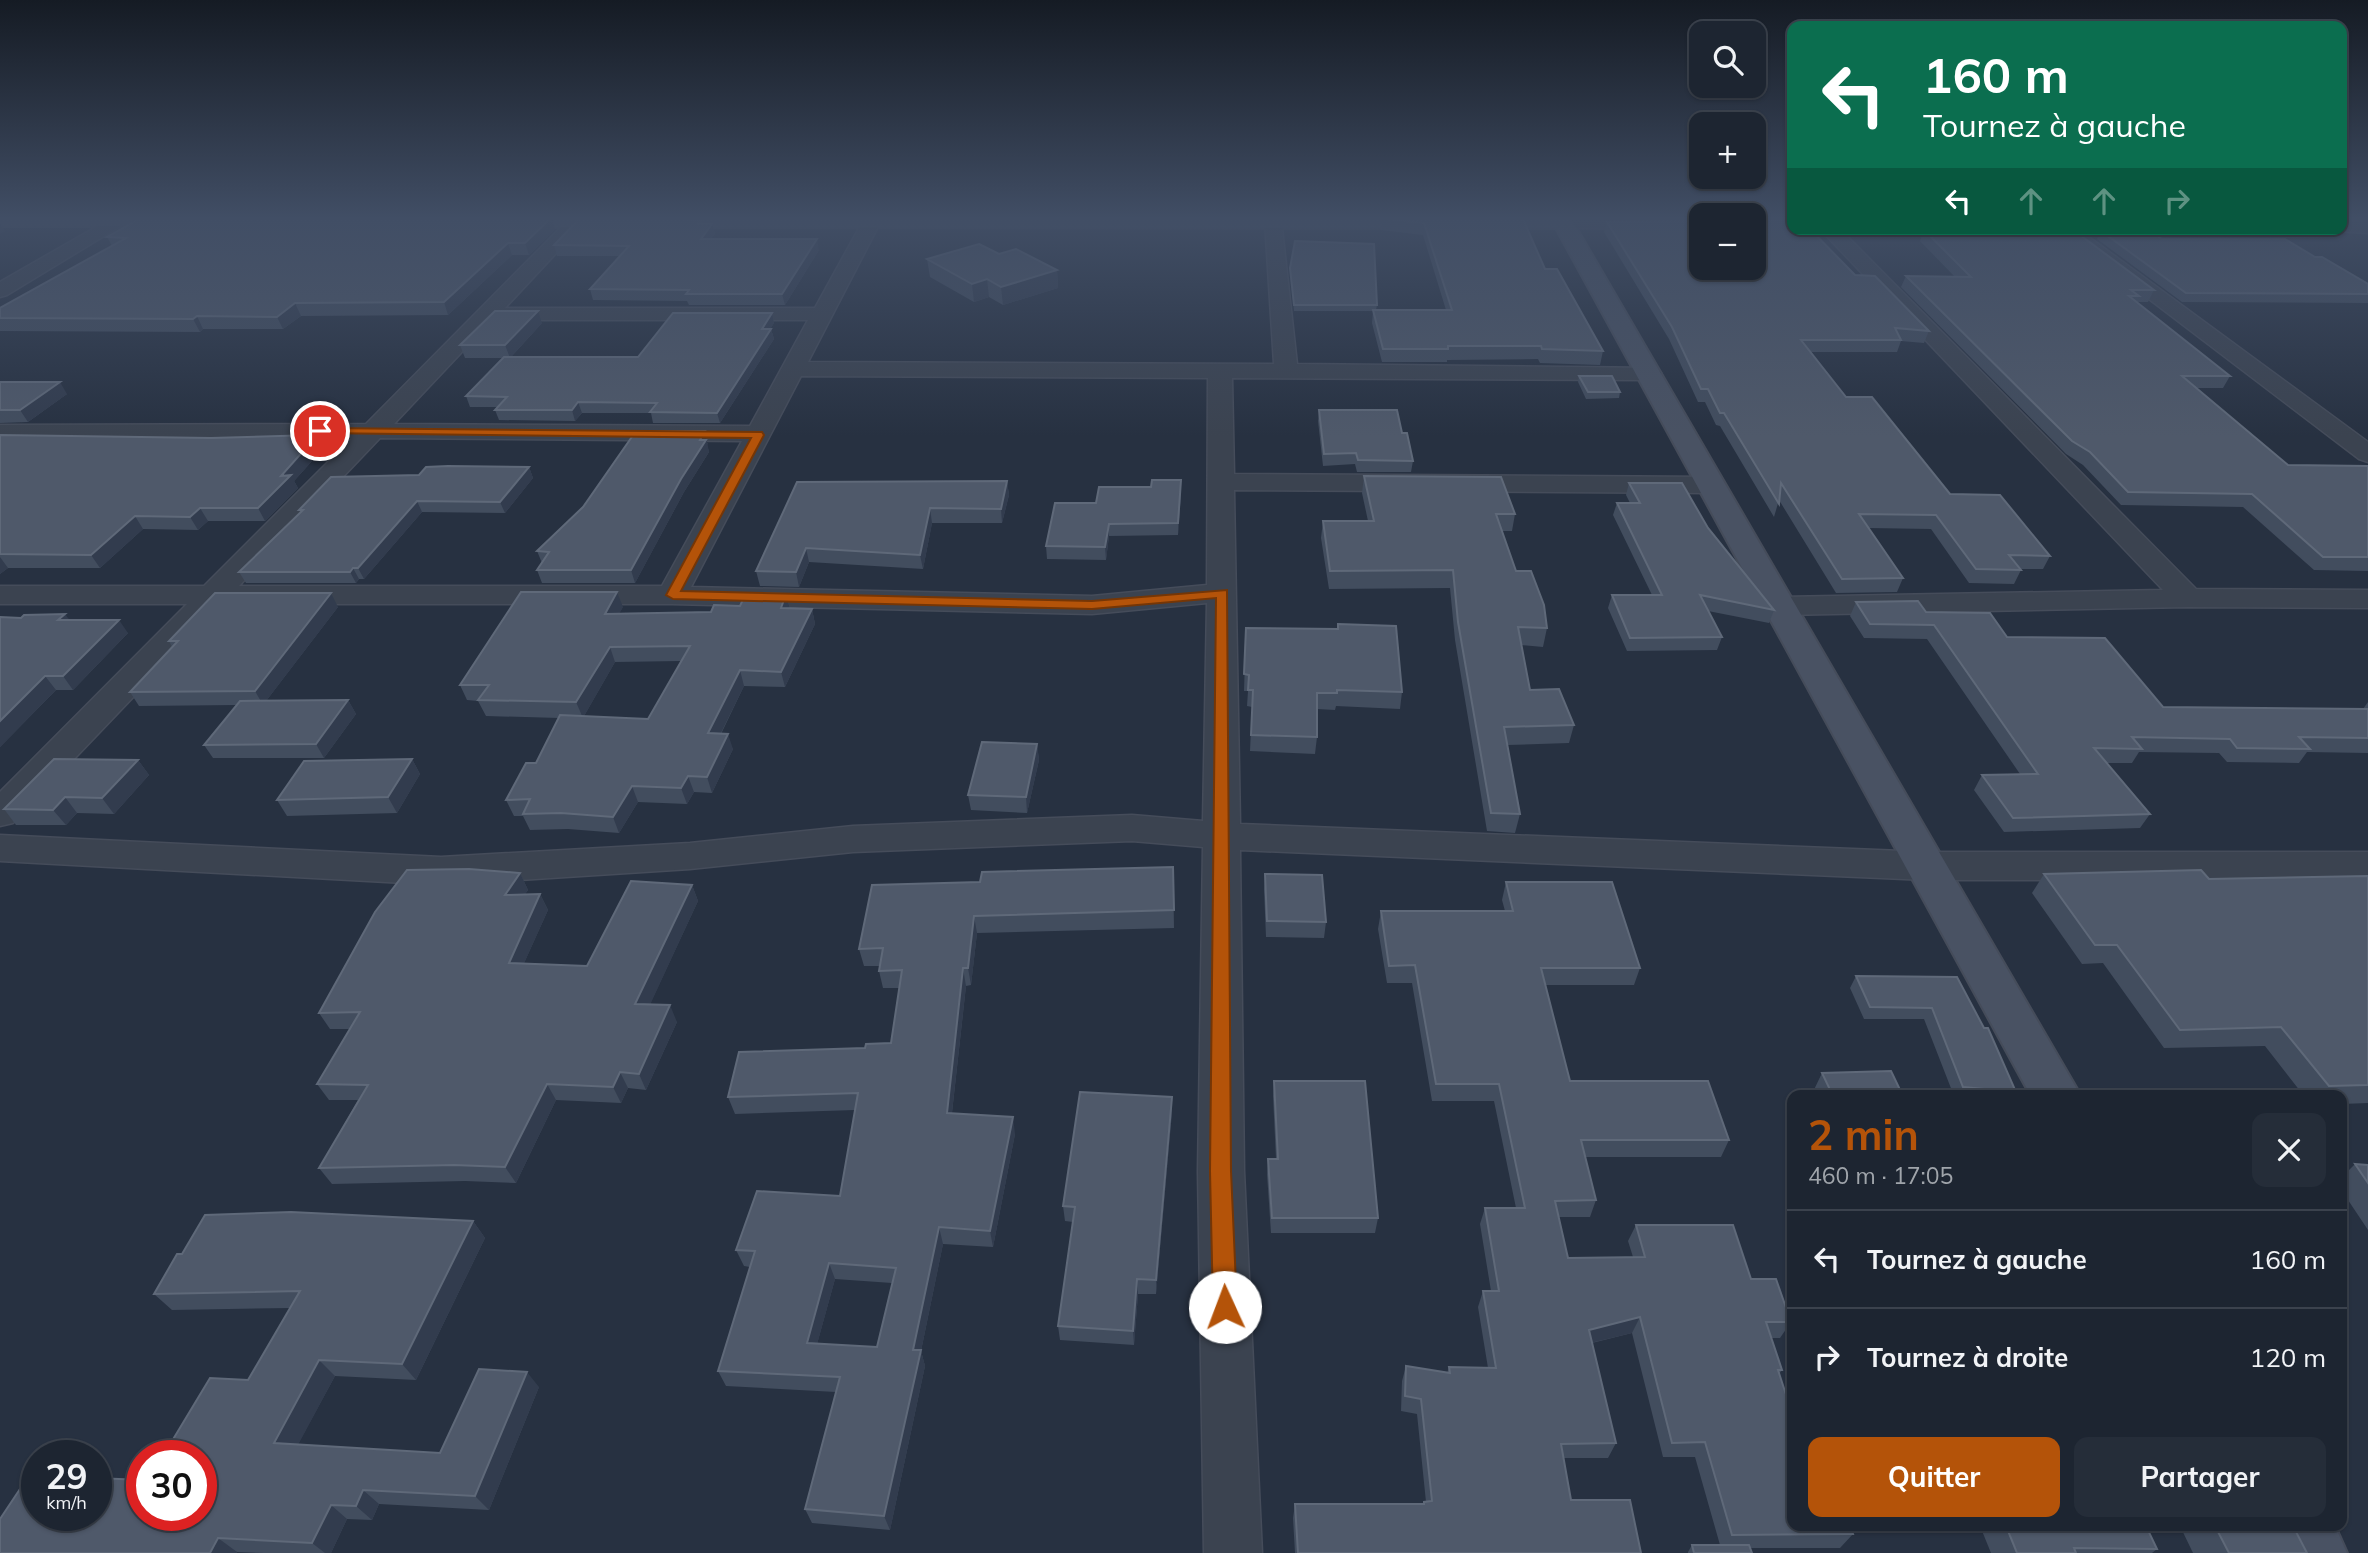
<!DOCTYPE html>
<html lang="fr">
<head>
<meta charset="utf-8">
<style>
	body { margin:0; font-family:Mulish,sans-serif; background:#252d39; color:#f1f3f6; height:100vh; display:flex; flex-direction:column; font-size:26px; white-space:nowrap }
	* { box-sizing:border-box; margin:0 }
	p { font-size:23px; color:#a0a5ab }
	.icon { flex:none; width:38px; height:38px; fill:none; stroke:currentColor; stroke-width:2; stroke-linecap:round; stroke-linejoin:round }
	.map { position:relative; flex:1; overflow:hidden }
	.panel { position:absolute; left:1787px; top:1090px; width:560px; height:441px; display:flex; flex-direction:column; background:#1d2531; border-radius:14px; box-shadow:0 2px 5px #0004,0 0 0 2px #3b424d }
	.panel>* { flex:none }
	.top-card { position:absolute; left:1787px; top:21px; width:560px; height:214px; border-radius:14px; box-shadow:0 2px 5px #0004,0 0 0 2px #3b424d; background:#0b6e4f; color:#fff; overflow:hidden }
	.buttons { position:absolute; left:1689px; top:21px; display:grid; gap:14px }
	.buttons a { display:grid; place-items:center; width:77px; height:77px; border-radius:14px; background:#1d2531; box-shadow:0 2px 5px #0004,0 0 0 2px #3b424d; font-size:35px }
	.speed { position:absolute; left:21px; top:1440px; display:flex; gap:14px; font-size:35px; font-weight:700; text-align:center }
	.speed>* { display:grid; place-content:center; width:91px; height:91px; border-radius:50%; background:#1d2531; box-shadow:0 2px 5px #0004,0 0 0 2px #3b424d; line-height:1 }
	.speed small { font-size:18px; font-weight:400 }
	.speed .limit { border:10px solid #d22; background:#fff; color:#111 }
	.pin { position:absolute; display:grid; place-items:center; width:60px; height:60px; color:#fff; margin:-30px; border:4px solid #fff; border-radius:50%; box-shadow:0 2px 7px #0007 }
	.me { position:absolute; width:77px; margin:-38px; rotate:358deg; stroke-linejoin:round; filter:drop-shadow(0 0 5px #0008) }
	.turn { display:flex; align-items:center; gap:24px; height:147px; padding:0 21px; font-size:32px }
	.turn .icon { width:91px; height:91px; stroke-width:2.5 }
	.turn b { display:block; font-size:49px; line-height:60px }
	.lanes { display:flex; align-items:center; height:66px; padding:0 21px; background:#0003; justify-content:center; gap:35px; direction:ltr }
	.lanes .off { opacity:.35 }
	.round { display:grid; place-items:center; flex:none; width:74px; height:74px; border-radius:14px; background:#252d39 }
	.head { display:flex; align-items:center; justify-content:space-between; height:119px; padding:0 21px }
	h1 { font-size:42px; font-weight:700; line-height:52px; color:#b45309 }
	.button { display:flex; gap:14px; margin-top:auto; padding:14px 21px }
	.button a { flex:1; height:80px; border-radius:14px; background:#b45309; color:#fff; font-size:28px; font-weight:700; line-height:80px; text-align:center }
	.button a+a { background:#252d39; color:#f1f3f6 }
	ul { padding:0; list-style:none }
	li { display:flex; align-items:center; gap:21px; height:98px; padding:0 21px; border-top:2px solid #3b424d }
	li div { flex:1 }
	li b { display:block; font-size:26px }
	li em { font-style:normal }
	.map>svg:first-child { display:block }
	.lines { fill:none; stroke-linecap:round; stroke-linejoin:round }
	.street-casing { stroke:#454c5a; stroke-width:3 }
	.secondary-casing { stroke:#454c5a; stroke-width:4 }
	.street { fill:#3b4350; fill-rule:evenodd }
	.secondary { fill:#495263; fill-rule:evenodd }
	.wall { fill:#424d5e; fill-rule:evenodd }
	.shaded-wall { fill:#323c4e }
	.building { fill:#4f596a; stroke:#5f6979; stroke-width:2; fill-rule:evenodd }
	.route { fill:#b45309; stroke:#753606; stroke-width:2 }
</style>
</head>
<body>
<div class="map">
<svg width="2368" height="1553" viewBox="0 0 2368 1553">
	<rect width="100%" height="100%" fill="#273141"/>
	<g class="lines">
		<defs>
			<path id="street" d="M110,219H132L7,295L0,297V282Z
				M569,219H588L505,308H815L864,219H880L881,221L808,362L1274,364L1265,222L1267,219H1281L1297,364L1657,368L1661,373L1657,378L1649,380L1232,378L1234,474L1712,477L1721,479L1725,485L1721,491L1712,493L1234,490L1240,824L1927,852H2368V880H1927L1240,850L1244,1171L1262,1553H1204L1198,1171L1203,847L1132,841L853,852L690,869L441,885L0,861V835L441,857L690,843L853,826L1132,815L1203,821L1207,603L1092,614L672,604H222L13,823L0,826V792L187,604H0V586H204L351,439H0V425L366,424ZM492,320H808L750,426L394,424ZM801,376L1208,378L1207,585L1092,596L691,587ZM380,438L742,441L662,586H239Z
				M1556,219H1701V229L1563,228L1556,226L1554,222Z
				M2342,221H2368V233L2335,231L2334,229H2342Z
				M1820,229H1840L2196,589L2368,590V608L2188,607L1782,615L1771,612L1767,606L1771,600L1782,597L2163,590Z
				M2057,229H2078L2368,442V462L2359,459Z"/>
			<path id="secondary" d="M0,219H199V220L196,224L189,226H0Z
				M492,219H1571L2081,1096H2031L1556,228L501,227L494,225Z
				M2269,1526H2335L2347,1553H2280Z"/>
		</defs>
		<use href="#street" class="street-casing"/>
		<use href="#secondary" class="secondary-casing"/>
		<use href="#street" class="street"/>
		<use href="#secondary" class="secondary"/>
	</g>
	<path class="wall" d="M139,219H552L555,229L529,255H512L448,315L301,316L283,329H203L200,332L0,331V308L112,246L107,237Z
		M1382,219H1523L1545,269L1603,351L1600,365L1540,363L1538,359L1447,360V362H1382L1372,323L1373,311H1294L1290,268L1377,305L1376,310H1446L1423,235L1381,230Z
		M1607,222L1855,275L1929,331L1924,343L1901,341L1897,352H1811L1846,397L1950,494L2050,556L2043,569H2020L2021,570L2014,584L1969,583L1931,529L1868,528L1903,578L1897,592L1836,593L1779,500L1774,517L1720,426L1716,425L1705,402H1698L1669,339L1604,232Z
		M702,224H712L715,234L711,239L819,250L785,305H689L687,301L593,300L590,289L619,256H557L554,245Z
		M1933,229H2072L2154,290L2148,302H2136L2230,376L2223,388H2196L2288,465L2368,466V571L2314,570L2243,507L2121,505L2083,465L2066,454L1901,287L1906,276L1955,277L1920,241L1924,230H1933Z
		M2101,231L2315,257L2368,294V303L2182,302L2097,239Z
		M999,254L1057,270L1058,288L1003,305L989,297L974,302L930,277L927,259Z
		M772,313L774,323L770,329H771L774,339L720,423H653L651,413H582L575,421L499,420L495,410L497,407H470L466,396L503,358H465L460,345L542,323L511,357H638Z
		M1579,376L1620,392L1619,398L1586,399L1578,382Z
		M0,382L67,394L28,422L0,423Z
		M1319,410L1402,433L1413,461L1411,472H1357L1355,464L1323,466L1318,421Z
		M0,435L318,447L310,457L312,461L294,481L298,488L265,521H208L198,530L143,529L100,568H8L0,574Z
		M708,443L707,445L709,452L684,492L635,583H542L537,570L542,563L537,551Z
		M529,467L533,478L505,513L422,512L364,579H359L356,583H246L239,572L300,512L299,510L419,475Z
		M1364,476L1515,514L1512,531H1502L1516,571L1547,628L1543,647L1521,645L1530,690L1574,725L1569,743L1507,745L1520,814L1515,833L1487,831L1455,640L1450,588L1329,589L1321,538L1323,521H1368L1362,493Z
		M1007,481L1009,495L1002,523H932L923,569L809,562L799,587L760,586L756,571L797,482Z
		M1629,483L1708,528L1774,610L1769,623L1708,611L1722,637L1717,650L1627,651L1608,608L1612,595H1652L1613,515L1617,503H1630L1626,495Z
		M1181,493L1178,535L1109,536L1106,560L1047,559L1046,546L1096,503Z
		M786,594L790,608L812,609L815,624L785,687L744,686L721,734L733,749L712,793L694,792L687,804L638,802L619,833L568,829L530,830L523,816H514L506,800L536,763L559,718L486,716L478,701L467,700L460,685L623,607L619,613L711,612L740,606ZM681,661L648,719L584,716L615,662Z
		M1856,602L1926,612L2007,637L2163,707L2363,709L2368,702V753L2307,752L2299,763L2227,762L2219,753L2139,752L2132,763H2106L2150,814L2140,828L2004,832L1974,790L1982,775L2020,774L1927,639L1864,638L1850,616Z
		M338,607L266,701L348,700L356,714L324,758H213L204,745L237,705L139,706L130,692L172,647L169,641Z
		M0,617L70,620L128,633L73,690H56L0,747Z
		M1338,624L1402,692L1400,709L1336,706L1335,710L1317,709V737L1315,754L1250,751L1252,707L1247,706L1248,691H1244L1246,628L1337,629Z
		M1037,744L1039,760L1027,813L971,810L968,795Z
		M412,759L420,774L397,813L287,816L277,800Z
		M138,760L149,775L114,814L77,813L66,825H16L4,809Z
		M1173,867L1174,928L977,933L971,985L966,986L952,1113L1015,1134L993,1247L943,1244L921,1351L925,1366L890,1530L812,1523L805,1509L836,1392L726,1386L718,1371L750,1267L744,1266L736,1250L840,1196L855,1110L735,1114L728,1097L865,1048L891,1043L899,988H883L879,971L880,966H864L859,949L980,882ZM835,1279L892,1283L877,1347L817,1344Z
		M520,873L528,890L525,894H540L548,910L524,963L587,966L692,885L698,901L650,1004L677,1022L646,1090L628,1088L621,1103L556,1100L516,1183L465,1181L332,1184L319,1168L358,1100H329L317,1084L350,1029H330L319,1013Z
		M1265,874L1326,922L1324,938L1266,937L1264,890Z
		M2044,874L2209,879L2368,876V1103L2342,1104V1096H2304L2265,1046L2164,1048L2103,963L2082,964L2032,893Z
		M1506,882L1640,968L1634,985H1545L1570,1081L1729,1140L1721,1157H1585L1596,1200L1590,1217H1559L1568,1258L1633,1257L1628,1241L1636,1225L1751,1279L1791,1322L1780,1338H1771L1782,1370L1779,1374L1792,1526L1853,1534L1840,1548H1750L1752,1553H1688V1552L1692,1545H1720L1695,1457H1663L1632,1333L1592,1343L1616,1443L1608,1458H1563L1571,1500L1641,1553H1295L1293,1518L1295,1504H1423L1424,1502H1426L1417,1414L1401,1411L1402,1381L1406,1366L1447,1373L1449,1367L1488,1368L1478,1307L1483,1291H1491L1480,1224L1485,1208H1516L1494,1101H1432L1412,983H1387L1378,929L1381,911H1505L1502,900Z
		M1856,976L1957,977L2016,1092L2013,1096H1954L1924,1019H1864L1850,988Z
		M1822,1073L1903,1096H1811Z
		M1274,1081L1378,1218L1375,1233H1271L1267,1174L1268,1159H1276L1273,1096Z
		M1172,1097V1112L1156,1294H1138L1134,1345L1060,1340L1058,1326L1073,1222L1065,1221L1063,1206Z
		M2355,1164L2368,1165V1230L2342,1191V1177Z
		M473,1221L485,1238L416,1380L335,1376L298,1444L440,1453L539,1387L489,1510L379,1504L372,1520L347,1519L331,1553H264L237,1552L142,1516L248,1380L290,1308L172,1310L154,1294Z
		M1980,1526H2146L2157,1549L2152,1553H1991Z
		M2180,1526H2293L2307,1553H2193Z"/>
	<path class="shaded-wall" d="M550,219H552L555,229L529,255L525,243Z
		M0,224L5,231L0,234Z
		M712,224L715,234L703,249L701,239Z
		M817,239L819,250L785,305L782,294Z
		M508,243L512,255L448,315L444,302Z
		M1057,270L1058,288L1003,305L1001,287Z
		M987,279L989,297L974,302L972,284Z
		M295,303L301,316L283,329L277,317Z
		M538,311L542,323L510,358L505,345Z
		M772,313L774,323L764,339L762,329Z
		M197,316L203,329L200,332L193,319Z
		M771,329L774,339L720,423L717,413Z
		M60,382L67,394L28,422L20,410Z
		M578,402L582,413L575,421L572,410Z
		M705,431L709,452L684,492L635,583L631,570Z
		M312,435L318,447L310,457L312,461L294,481L298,488L265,521L258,508L299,449Z
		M529,467L533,478L505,513L500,502Z
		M1181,480V493L1178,535V523Z
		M1007,481L1009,495L1002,523L1001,509Z
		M417,501L422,512L364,579L358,568Z
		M200,508L208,521L198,530L190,517Z
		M930,508L932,523L923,569L920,555Z
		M135,516L143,529L100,568L91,555Z
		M1109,524V536L1106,560L1105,547Z
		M806,548L809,562L799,587L796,572Z
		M0,557L8,568L0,574Z
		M353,568L359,579L356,583L350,572Z
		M617,592L623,607L611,629L605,614Z
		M331,593L338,607L263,705L255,691Z
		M786,594L790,609L781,608Z
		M812,609L815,624L785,687L781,672Z
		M65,614L75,627L58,620Z
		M119,620L128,633L73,690L63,676Z
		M610,647L615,662L583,718L576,702Z
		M740,670L744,686L713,749L708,733Z
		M45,676L56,690L0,747V721Z
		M348,700L356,714L324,758L316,744Z
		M728,734L733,749L712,793L707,777Z
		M1037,744L1039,760L1027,813L1026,797Z
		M412,759L420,774L397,813L388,797Z
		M138,760L149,775L114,814L102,798Z
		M688,776L694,792L687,804L681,788Z
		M632,786L638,802L619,833L613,817Z
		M65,797L77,813L66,825L53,810Z
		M520,873L528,890L513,911L505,895Z
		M692,885L698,901L643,1020L635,1004Z
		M540,894L548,910L517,979L509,963Z
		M974,916L977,933L971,985L968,968Z
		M963,968L966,986L950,1130L947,1113Z
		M670,1005L677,1022L646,1090L639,1074Z
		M620,1072L628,1088L621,1103L613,1087Z
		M547,1084L556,1100L516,1183L505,1167Z
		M1172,1097V1112L1156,1294V1280Z
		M1013,1117L1015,1134L993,1247L990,1231Z
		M473,1221L485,1238L416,1380L402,1364Z
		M939,1227L943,1244L921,1351L925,1366L890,1530L884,1516L913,1350Z
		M829,1263L835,1279L813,1359L807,1343Z
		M1137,1279L1138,1294L1134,1345L1133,1331Z
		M1640,1317L1632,1333L1582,1345L1589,1330Z
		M319,1360L335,1376L291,1458L274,1443Z
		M527,1372L539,1387L489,1510L475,1496Z
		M363,1490L379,1504L372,1520L356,1506Z
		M331,1505L347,1519L331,1553H325L312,1543Z
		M218,1538L237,1552V1553H210Z"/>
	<path class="building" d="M139,219H550L525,243H508L444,302L295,303L277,317L197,316L193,319L0,318V308L126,238L107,237Z
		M579,219H682L701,221L698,224H712L701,239H817L782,294H686L689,290L590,289L629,246L554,245Z
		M1387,219H1523L1545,269H1557L1603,351L1542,349L1541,346H1448V349H1383L1373,310H1452L1424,223Z
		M1792,220V229H1810L1855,275L1875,276L1929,331L1895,328L1901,340H1801L1846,397H1872L1950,494L2000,495L2050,556L2009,555L2021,570L1976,569L1936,515L1859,514L1903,578L1842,579L1781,483L1779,504L1724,413H1720L1708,389H1701L1672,327L1607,222L1701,221V268H1754V221Z
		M1945,229H2072L2154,290H2131L2139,296H2129L2230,376H2182L2288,465L2368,466V557H2323L2252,494L2128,492L2090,452L2072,441L1906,276L1971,277L1924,230H1946Z
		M2101,231H2150L2162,239H2285L2315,257H2322L2368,284V294L2186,293Z
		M1295,241L1374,244L1377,305H1294L1290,268Z
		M979,244L999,254L1016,249L1057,270L1001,287L987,279L972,284L927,259Z
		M495,311H538L505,345H460Z
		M673,313H772L762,329H771L717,413L650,412L657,403L578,402L572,410H495L507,397L466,396L504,357H638Z
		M1579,376H1612L1620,392H1588Z
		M0,382H60L20,410H0Z
		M1319,410H1397L1402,433H1407L1413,461L1358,460L1356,453L1324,454Z
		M636,431H705L700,440H706L681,479L631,570H537L549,552L537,551L583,507Z
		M0,435L211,438L312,435L299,449L306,448L281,476L291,475L258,508H200L190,517L135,516L91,555L0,554Z
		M448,466L529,467L500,502L417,501L358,568H353L350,572H239L303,510H299L331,477L419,475L426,467Z
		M1364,476L1501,477L1515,514H1496L1516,571H1531L1544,605L1547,628L1518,627L1530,690L1559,689L1574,725L1504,727L1520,814L1491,813L1458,622L1453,570L1330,571L1323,521H1374Z
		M1152,480H1181L1178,523L1109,524L1105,547L1046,546L1055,503H1096L1099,487H1151Z
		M1007,481L1001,509L930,508L920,555L806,548L796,572L756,571L797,482Z
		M1629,483H1682L1708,528L1774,610L1700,595L1722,637L1630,638L1612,595H1662L1617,503H1640Z
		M521,592H617L605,614L711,612L714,605L740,606L746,593L786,594L781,608L812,609L781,672L740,670L708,733L728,734L707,777L688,776L681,788L632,786L613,817L561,813L523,814L530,799L506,800L526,763H536L560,715L648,719L690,646L610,647L576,702L478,700L489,685H460Z
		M215,593H331L255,691L130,692L178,641H169Z
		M1918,601L1926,612L1990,613L2007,637L2105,638L2163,707L2368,709V738L2299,737L2310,749L2237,748L2230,739L2132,737L2142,749L2094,748L2150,814L2013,818L1982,775L2038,774L1934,625L1870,624L1856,602Z
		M65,614L58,620H119L63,676H45L0,721V617L21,618L24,615Z
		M1338,624L1396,626L1402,692L1337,690V693H1317V737L1251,735L1253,690H1248L1249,675L1244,674L1246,628L1338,629Z
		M348,700L316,744L204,745L240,701Z
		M982,742L1037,744L1026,797L968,795Z
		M54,759L138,760L102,798L65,797L53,810L4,809Z
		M412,759L388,797L277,800L304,761Z
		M1173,867L1174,910L974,916L968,968H963L947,1113L1013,1117L990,1231L939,1227L913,1350H921L884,1516L805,1509L840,1377L718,1371L755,1251L736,1250L757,1191L840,1196L858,1093L728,1097L739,1052L865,1048L866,1044L891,1043L902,970L879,971L883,948L859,949L872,885L980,882L982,872ZM829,1263L896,1268L877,1347L807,1343Z
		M469,869L520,873L505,895L540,894L509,963L587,966L631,881L692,885L635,1004L670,1005L639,1074L620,1072L613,1087L547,1084L505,1167L454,1165L319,1168L368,1085L317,1084L360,1012L319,1013L375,912L407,870Z
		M2201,870L2209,879L2368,876V1085L2329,1086L2281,1027L2180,1030L2117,945H2095L2044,874Z
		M1265,874L1322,875L1326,922L1267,921Z
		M1506,882H1612L1640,968H1541L1570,1081H1708L1729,1140H1581L1596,1200L1555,1201L1568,1258L1645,1257L1636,1225H1733L1751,1279H1776L1791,1322H1766L1782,1370H1778L1792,1413V1526H1850L1853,1534L1732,1535L1705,1442L1672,1443L1640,1317L1589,1330L1616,1443L1561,1444L1571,1500H1630L1641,1553H1298L1295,1504H1424V1502L1432,1501L1421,1399L1405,1396L1406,1366L1450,1373L1449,1367L1496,1368L1483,1291H1499L1485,1208H1525L1499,1084H1436L1415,965L1389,966L1381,911H1513Z
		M1856,976L1957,977L1984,1028H1988L2016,1092L1963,1087L1932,1008L1870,1007Z
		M1891,1071L1903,1096H1833L1822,1073Z
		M1274,1081H1365L1378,1218H1272L1268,1159H1278Z
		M1080,1092L1172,1097L1156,1280L1137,1279L1133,1331L1058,1326L1075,1207L1063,1206Z
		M2211,1094L2213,1096L2169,1095Z
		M2355,1164L2368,1165V1183Z
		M291,1212L473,1221L402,1364L319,1360L274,1443L440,1453L479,1369L527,1372L475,1496L363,1490L356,1506L331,1505L312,1543L218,1538L210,1553H0V1519L30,1474H37V1516H96V1478L142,1480V1516H201V1456H163L210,1378L248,1380L300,1291L154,1294L177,1254H182L205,1215Z
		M2006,1526H2146L2157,1549L2074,1548L2076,1553H2017Z
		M2215,1526H2293L2307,1553H2229Z
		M1692,1545H1749L1752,1553H1694Z"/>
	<linearGradient id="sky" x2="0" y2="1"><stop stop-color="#151b24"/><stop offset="0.5" stop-color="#414e65"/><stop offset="1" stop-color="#414e65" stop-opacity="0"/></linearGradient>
	<rect width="2368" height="436" fill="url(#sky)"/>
	<path class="route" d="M320,428L762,432L764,435L681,591L1092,601L1227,590L1231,1171L1237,1307L1233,1315L1225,1319L1217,1315L1213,1307L1210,1171L1216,598L1092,609L673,599L666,595L751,438L316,433L315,431Z"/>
</svg>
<div class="buttons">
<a><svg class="icon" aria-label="search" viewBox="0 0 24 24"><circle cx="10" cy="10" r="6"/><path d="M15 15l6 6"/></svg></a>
<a>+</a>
<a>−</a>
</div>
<div class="speed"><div>29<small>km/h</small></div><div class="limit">30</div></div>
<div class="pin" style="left:320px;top:431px;background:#d93025"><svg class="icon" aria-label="arrive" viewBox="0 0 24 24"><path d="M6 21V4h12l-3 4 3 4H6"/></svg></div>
<svg class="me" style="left:1225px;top:1307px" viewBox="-20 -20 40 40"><circle r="19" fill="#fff"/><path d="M0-13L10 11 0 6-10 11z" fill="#b45309"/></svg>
<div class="top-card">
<div class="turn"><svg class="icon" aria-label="left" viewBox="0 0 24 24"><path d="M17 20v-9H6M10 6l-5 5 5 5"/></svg><div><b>160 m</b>Tournez à gauche</div></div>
<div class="lanes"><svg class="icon" aria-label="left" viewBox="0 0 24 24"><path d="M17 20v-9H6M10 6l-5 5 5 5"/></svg><svg class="icon off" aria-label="ahead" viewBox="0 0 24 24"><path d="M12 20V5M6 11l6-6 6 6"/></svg><svg class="icon off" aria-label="ahead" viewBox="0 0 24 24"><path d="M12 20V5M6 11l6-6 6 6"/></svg><svg class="icon off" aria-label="right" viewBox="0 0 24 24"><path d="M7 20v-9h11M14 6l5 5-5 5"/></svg></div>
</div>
<section class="panel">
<div class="head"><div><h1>2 min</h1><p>460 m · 17:05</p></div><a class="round"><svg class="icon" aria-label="close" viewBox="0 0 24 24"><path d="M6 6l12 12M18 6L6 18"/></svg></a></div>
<ul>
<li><svg class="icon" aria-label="left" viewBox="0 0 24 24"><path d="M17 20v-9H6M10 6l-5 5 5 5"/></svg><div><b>Tournez à gauche</b></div><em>160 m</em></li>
<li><svg class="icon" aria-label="right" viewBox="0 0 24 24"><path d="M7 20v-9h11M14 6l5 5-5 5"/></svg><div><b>Tournez à droite</b></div><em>120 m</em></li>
</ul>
<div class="button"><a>Quitter</a><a>Partager</a></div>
</section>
</div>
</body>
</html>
